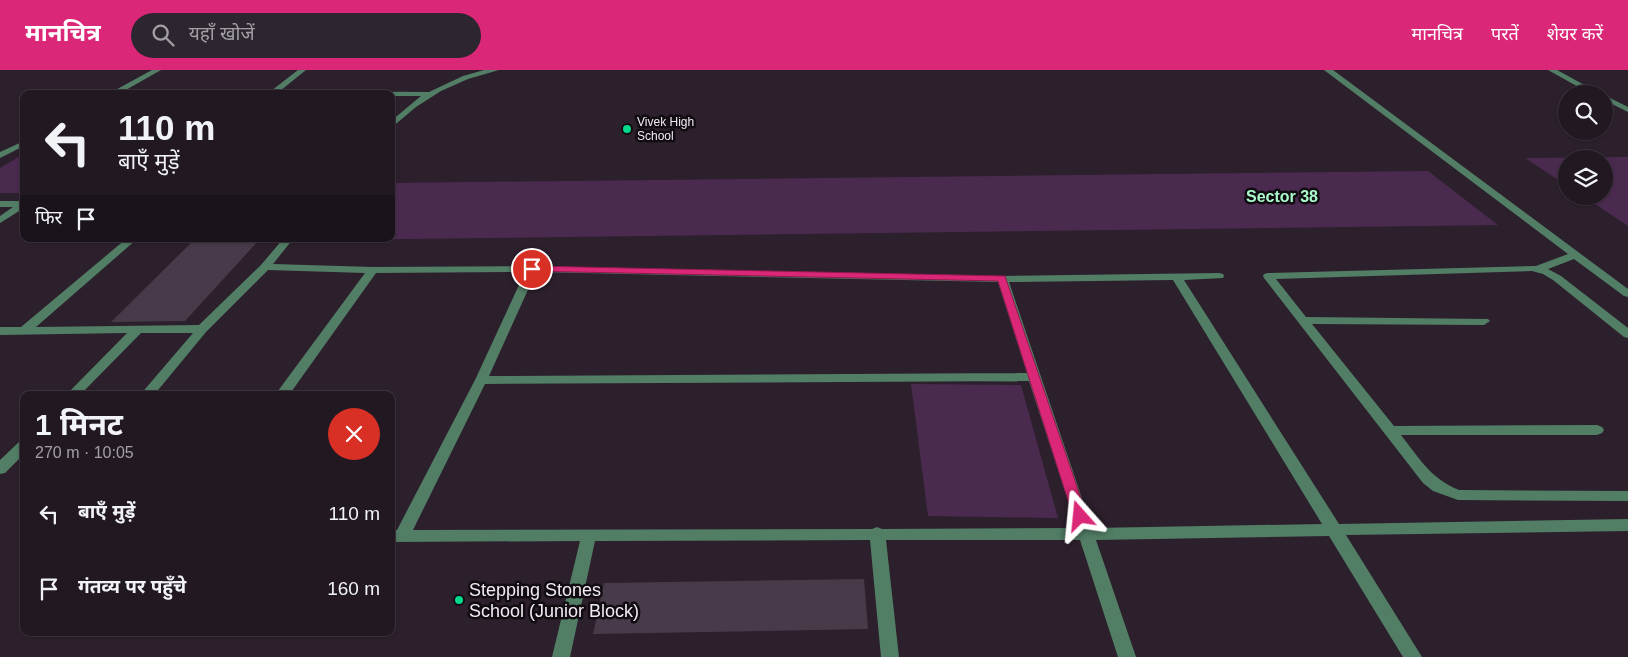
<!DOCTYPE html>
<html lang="hi">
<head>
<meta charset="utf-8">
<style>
	body { margin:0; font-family:Helvetica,"Noto Sans Devanagari",sans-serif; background:#2d252f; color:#f1f3f6; height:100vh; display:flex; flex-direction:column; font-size:19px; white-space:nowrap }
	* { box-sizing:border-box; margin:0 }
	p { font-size:16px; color:#a2a0a5 }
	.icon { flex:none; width:28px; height:28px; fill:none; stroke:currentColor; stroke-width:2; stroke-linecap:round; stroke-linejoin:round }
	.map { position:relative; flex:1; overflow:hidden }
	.details { position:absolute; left:20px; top:321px; width:375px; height:245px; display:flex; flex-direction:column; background:#211822; border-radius:10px; box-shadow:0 1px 4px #0004,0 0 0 1px #3e3740 }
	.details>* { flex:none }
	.hud { position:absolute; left:20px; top:20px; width:375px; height:152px; border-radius:10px; box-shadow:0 1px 4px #0004,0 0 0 1px #3e3740; background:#211822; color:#f1f3f6; overflow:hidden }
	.tools { position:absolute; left:1558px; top:15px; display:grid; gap:10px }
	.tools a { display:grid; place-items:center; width:55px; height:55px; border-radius:50%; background:#211822; box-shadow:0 1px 4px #0004,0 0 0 1px #3e3740; font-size:25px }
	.pin { position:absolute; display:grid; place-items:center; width:42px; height:42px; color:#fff; margin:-21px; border:2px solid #fff; border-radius:50%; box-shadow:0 1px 5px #0007 }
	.me { position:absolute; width:55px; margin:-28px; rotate:342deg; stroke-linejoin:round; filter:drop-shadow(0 0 4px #0008) }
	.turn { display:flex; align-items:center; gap:18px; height:105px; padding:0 15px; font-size:22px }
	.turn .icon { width:65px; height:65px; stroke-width:2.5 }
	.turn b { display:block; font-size:35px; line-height:42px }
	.then { display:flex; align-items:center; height:48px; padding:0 15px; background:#0003; gap:10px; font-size:19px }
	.round { display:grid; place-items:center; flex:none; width:52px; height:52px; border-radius:26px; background:#2d252f }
	.head { display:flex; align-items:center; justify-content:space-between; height:85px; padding:0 15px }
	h1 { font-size:30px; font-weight:700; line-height:38px }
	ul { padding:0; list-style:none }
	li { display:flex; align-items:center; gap:15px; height:75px; padding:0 15px }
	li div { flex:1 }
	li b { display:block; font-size:19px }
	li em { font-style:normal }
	header { display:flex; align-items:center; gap:30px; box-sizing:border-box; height:70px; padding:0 25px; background:#db2777; color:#fff }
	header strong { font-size:24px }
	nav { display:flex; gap:28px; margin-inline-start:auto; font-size:18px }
	.search { width:350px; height:45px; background:#2d252f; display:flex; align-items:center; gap:12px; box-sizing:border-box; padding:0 18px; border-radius:28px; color:#a2a0a5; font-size:19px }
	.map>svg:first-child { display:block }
	.green { fill:#4b2a4f }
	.building { fill:#483b49 }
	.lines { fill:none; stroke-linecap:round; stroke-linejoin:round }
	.minor { fill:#527e65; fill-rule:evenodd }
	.route { fill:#db2777; stroke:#8e194d }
	.poi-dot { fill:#00d98c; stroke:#110c12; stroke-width:2 }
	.labels { text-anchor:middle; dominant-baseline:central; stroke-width:5; stroke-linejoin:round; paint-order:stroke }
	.far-poi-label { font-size:12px; fill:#f2eaf2; stroke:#110c12; text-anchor:start }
	.far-district-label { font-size:16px; font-weight:bold; fill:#aafacc; stroke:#110c12 }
	.near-poi-label { font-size:18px; fill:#f2eaf2; stroke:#110c12; text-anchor:start }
</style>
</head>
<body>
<header>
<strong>मानचित्र</strong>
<div class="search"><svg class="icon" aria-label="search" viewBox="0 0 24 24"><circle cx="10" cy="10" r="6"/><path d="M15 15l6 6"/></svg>यहाँ खोजें</div>
<nav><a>मानचित्र</a><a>परतें</a><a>शेयर करें</a></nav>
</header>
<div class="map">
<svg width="1628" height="587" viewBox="0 0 1628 587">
	<rect width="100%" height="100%" fill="#2c202d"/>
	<path class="green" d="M24,84V123H0V98Z
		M1628,87V156L1583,126H1604V89H1566V115L1525,88Z
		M1428,101L1498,155L325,170L391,169V113Z
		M911,314L1021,315L1058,448L928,446Z"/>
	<path class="building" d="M195,169H260L185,251L111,252Z
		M864,509L868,559L593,564L604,513Z"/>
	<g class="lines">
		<path class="minor" d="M152,0H161L124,21H271L298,0H306L280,21L429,22L463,6L484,0H499L468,9L441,21L416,37L391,58V51L421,26H391V24L110,23Z
			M1324,0H1333L1628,219V227L1624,226L1574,189L1548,199L1561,206L1628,258V268L1624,267L1553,210L1543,204L1532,201L1276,209L1306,247L1488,249L1490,251L1484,255L1312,254L1394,356L1597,355L1602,357L1604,360L1602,363L1597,365H1401C1420,389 1430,408 1459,420L1628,421V431L1458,430L1433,421L1423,413L1264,208L1263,206L1264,204L1268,203L1536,196L1568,184Z
			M1548,0H1557L1601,24H1591Z
			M1604,25L1628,37V42L1604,30Z
			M24,71V76L0,88V82Z
			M0,131H24V138L0,153V146L13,137H0Z
			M126,169H137L36,257L199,255L261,195L283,169H293L273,194L373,197L532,196L1002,206L1219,203L1223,204L1224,206L1223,208L1184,210L1339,454L1628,449V461L1346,465L1422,587H1403L1329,466L1096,470L1136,587H1118L1080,470H886L899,587H881L870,470L595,471L570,587H552L580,471L391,472V460H397L475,310L525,202L376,203L289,325H275L365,203L268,200L206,262L154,325H140L193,263H141L80,325H66L127,263L0,265V257H21ZM536,202L998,212L1027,303L489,306ZM1173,210L1322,454L1092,458L1009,212ZM1029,311L1077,458L882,459L877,457L872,459L413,460L485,314Z
			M24,370V384L5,403L0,404V390L19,372Z"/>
	</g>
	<path class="route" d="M532,196L1005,206L1087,446L1085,450H1075L1073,446L998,211L528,201V197Z"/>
	<g class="poi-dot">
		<circle cx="627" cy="59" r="5"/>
		<circle cx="459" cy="530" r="5"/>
	</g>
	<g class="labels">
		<g class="far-poi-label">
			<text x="637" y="52">Vivek High<tspan x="637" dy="14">School</tspan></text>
		</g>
		<g class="far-district-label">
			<text x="1282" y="126">Sector 38</text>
		</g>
		<g class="near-poi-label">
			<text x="469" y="520">Stepping Stones<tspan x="469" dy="21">School (Junior Block)</tspan></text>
		</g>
	</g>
</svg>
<div class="tools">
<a><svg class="icon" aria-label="search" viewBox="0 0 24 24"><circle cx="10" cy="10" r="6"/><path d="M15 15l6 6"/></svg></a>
<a><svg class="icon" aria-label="layers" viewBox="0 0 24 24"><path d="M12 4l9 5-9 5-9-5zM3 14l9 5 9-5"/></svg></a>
</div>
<div class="pin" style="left:532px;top:199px;background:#d93025"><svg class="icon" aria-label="arrive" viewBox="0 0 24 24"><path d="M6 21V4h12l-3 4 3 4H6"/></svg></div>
<svg class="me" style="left:1080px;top:446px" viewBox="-20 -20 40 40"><path d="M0-17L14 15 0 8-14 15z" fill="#db2777" stroke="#fff" stroke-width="4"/></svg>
<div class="hud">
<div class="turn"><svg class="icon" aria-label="left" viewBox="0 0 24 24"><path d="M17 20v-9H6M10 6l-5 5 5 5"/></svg><div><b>110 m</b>बाएँ मुड़ें</div></div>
<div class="then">फिर<svg class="icon" aria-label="arrive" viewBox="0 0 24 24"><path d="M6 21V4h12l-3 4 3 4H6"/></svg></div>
</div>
<section class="details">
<div class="head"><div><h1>1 मिनट</h1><p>270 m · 10:05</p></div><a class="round" style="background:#d93025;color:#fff"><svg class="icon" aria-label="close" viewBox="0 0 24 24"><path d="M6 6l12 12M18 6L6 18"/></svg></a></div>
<ul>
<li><svg class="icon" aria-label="left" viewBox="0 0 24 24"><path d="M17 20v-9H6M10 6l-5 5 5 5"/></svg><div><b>बाएँ मुड़ें</b></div><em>110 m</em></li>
<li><svg class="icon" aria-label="arrive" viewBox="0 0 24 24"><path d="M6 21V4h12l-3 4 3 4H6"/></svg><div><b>गंतव्य पर पहुँचे</b></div><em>160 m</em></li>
</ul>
</section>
</div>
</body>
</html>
